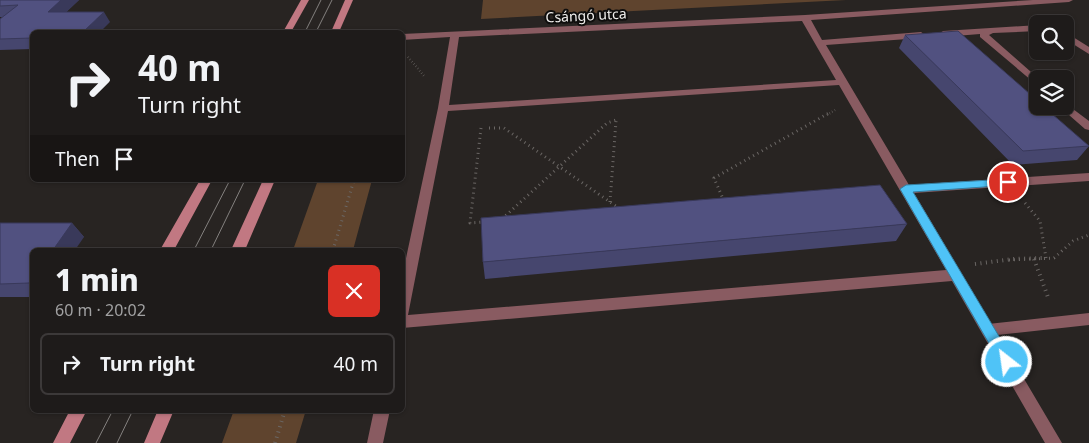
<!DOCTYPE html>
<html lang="en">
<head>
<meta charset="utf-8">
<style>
	body { margin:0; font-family:"Noto Sans",sans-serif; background:#2b2827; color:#f1f3f6; height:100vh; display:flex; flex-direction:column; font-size:19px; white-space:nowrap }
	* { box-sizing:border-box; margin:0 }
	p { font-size:16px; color:#a1a1a2 }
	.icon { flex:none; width:28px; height:28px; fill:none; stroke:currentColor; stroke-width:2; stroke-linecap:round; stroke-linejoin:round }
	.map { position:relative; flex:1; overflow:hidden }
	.side { position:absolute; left:30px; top:248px; width:375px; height:165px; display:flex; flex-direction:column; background:#1e1b1a; border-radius:8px; box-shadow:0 1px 4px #0004,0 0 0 1px #3c3939 }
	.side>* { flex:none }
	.banner { position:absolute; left:30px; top:30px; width:375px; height:152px; border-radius:8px; box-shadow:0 1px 4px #0004,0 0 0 1px #3c3939; background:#1e1b1a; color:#f1f3f6; overflow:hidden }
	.controls { position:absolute; left:1029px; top:15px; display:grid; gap:10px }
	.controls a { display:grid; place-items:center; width:45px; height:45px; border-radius:8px; background:#1e1b1a; box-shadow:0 1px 4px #0004,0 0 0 1px #3c3939; font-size:25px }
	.pin { position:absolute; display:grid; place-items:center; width:42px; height:42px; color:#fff; margin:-21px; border:2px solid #fff; border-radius:50%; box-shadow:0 1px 5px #0007 }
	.me { position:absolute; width:55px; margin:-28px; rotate:330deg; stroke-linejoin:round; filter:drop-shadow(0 0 4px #0008) }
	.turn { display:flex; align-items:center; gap:18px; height:105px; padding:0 25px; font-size:22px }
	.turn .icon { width:65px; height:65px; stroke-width:2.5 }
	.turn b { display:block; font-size:35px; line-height:42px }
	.then { display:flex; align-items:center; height:48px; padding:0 25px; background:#0003; gap:10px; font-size:19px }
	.round { display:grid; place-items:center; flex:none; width:52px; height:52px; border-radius:8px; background:#2b2827 }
	.overview { display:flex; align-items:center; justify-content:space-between; height:85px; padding:0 25px }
	h1 { font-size:30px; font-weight:800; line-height:38px }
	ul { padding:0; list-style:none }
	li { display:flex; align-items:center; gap:15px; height:62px; margin:0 10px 8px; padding:0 15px; border:2px solid #3c3939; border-radius:8px }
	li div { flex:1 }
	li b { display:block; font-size:19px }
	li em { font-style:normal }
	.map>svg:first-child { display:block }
	.green { fill:#5f442e }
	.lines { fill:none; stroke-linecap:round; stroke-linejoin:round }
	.path-far2 { stroke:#6b6765; stroke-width:2.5; stroke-dasharray:0.5 2.5; stroke-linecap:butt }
	.path-far1 { stroke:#6b6765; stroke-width:3; stroke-dasharray:1 4; stroke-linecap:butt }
	.path { stroke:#6b6765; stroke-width:4; stroke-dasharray:1 4.5; stroke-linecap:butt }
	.lane { fill:#895b61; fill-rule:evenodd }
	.street { fill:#895b61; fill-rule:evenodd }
	.secondary { fill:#c17882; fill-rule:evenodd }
	.tram { stroke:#84817f; stroke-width:1 }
	.wall { fill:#46466e }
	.shaded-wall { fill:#39395a }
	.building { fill:#515180; stroke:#39395a }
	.route { fill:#4fc3f7; stroke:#337fa1 }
	.labels { text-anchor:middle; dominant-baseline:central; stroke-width:4; stroke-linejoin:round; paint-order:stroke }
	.far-street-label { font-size:14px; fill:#f1efed; stroke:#0f0e0d }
</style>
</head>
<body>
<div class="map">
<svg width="1089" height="443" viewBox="0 0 1089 443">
	<rect width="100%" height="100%" fill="#282422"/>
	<path class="green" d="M483,0H846L481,19Z
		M318,180H372L353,250H293Z
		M234,410H306L296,443H222Z"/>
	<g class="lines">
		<path class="path-far2" d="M408,57L425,77
			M827,115L835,110"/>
		<path class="path-far1" d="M481,128L470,223L484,222
			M489,128H504L620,209
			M724,201L714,178L829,113
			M610,202L616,121
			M1025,203L1040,221L1046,258
			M502,219L607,123L616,120
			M333,250L354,180
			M1009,260L1054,258L1073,241L1089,235"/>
		<path class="path" d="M1034,259L1049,300
			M975,264L1013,259L1044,258
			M275,443L285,410"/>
		<path class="lane" d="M1089,313V325L988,336L983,334L981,330L983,326L988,324Z"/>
		<path class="street" d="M1033,0H1073L1069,2L811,20L822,40L921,32L925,35L921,38L826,45L909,185L1089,173V181L914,193L1062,443H1045L952,281L402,328V277L438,108L450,37L402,40V34L805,15ZM802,21L836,80L449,105L459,37ZM839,85L946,270L408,315L448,111Z
			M1038,25V31L993,33L989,35L1039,79L1038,86L980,37V34L943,37L939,34L943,31Z
			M1065,32L1089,47V54L1065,39Z
			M1065,103L1089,121V130L1085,129L1061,108L1060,106H1065Z
			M374,410H390L383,443H367Z"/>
		<path class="secondary" d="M301,0H309L291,32H283Z
			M345,0H353L339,32H331Z
			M200,180H212L174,250H160Z
			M263,180H275L245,250H231Z
			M70,410H87L70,443H53Z
			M158,410H174L160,443H144Z"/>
		<path class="tram" d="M305,32L321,0
			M316,32L332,0
			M194,250L230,180
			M211,250L245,180
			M96,443L113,410
			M117,443L133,410"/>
	</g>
	<path class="wall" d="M0,0H79L66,12L110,22L32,32V49L0,50V19L3,17H0Z
		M905,35L1089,146L1077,160L1013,165L899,48Z
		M0,223H72L84,237L32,250V297H0Z
		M907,224L896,241L485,279L483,262Z"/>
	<path class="shaded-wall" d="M61,0H79L55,23L48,12Z
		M104,12L110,22L100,32H83Z
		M72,223L84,237L75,250H53Z
		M32,278V286L29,283Z"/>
	<path class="building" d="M0,0H61L48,12H104L83,32H32V38L0,39V19L18,5L0,6Z
		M958,31L1038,101V106H1043L1089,146L1023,151L905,35Z
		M880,185L907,224L483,262L481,218Z
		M0,223H72L53,250H32V278L29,283L0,284Z"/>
	<path class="route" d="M1008,179L1013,182L1012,185L913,192L1012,358L1014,362L1012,366L1007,368L1002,366L900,189L906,185Z"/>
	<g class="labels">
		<g class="far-street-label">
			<text transform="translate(586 15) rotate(-3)">Csángó utca</text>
		</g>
	</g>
</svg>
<div class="controls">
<a><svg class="icon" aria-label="search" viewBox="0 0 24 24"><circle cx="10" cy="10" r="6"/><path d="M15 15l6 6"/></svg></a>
<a><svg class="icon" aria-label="layers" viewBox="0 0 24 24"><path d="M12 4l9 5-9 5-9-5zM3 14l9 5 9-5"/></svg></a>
</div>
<div class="pin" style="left:1008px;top:182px;background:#d93025"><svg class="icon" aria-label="arrive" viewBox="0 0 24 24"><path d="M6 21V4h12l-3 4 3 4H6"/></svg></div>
<svg class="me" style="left:1007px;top:362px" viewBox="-20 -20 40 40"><circle r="17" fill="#4fc3f7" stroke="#fff" stroke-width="3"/><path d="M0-11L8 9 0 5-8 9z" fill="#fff"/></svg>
<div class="banner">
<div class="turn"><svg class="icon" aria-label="right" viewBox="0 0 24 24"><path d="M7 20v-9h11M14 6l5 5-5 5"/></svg><div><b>40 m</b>Turn right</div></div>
<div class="then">Then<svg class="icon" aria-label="arrive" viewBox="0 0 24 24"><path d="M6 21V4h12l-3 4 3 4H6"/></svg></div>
</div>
<section class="side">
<div class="overview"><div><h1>1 min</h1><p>60 m · 20:02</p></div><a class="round" style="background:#d93025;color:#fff"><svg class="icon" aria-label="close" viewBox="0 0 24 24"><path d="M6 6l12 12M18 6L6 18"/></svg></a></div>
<ul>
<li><svg class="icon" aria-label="right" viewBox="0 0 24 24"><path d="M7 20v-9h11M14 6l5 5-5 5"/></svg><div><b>Turn right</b></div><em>40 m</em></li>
</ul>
</section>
</div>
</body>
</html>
